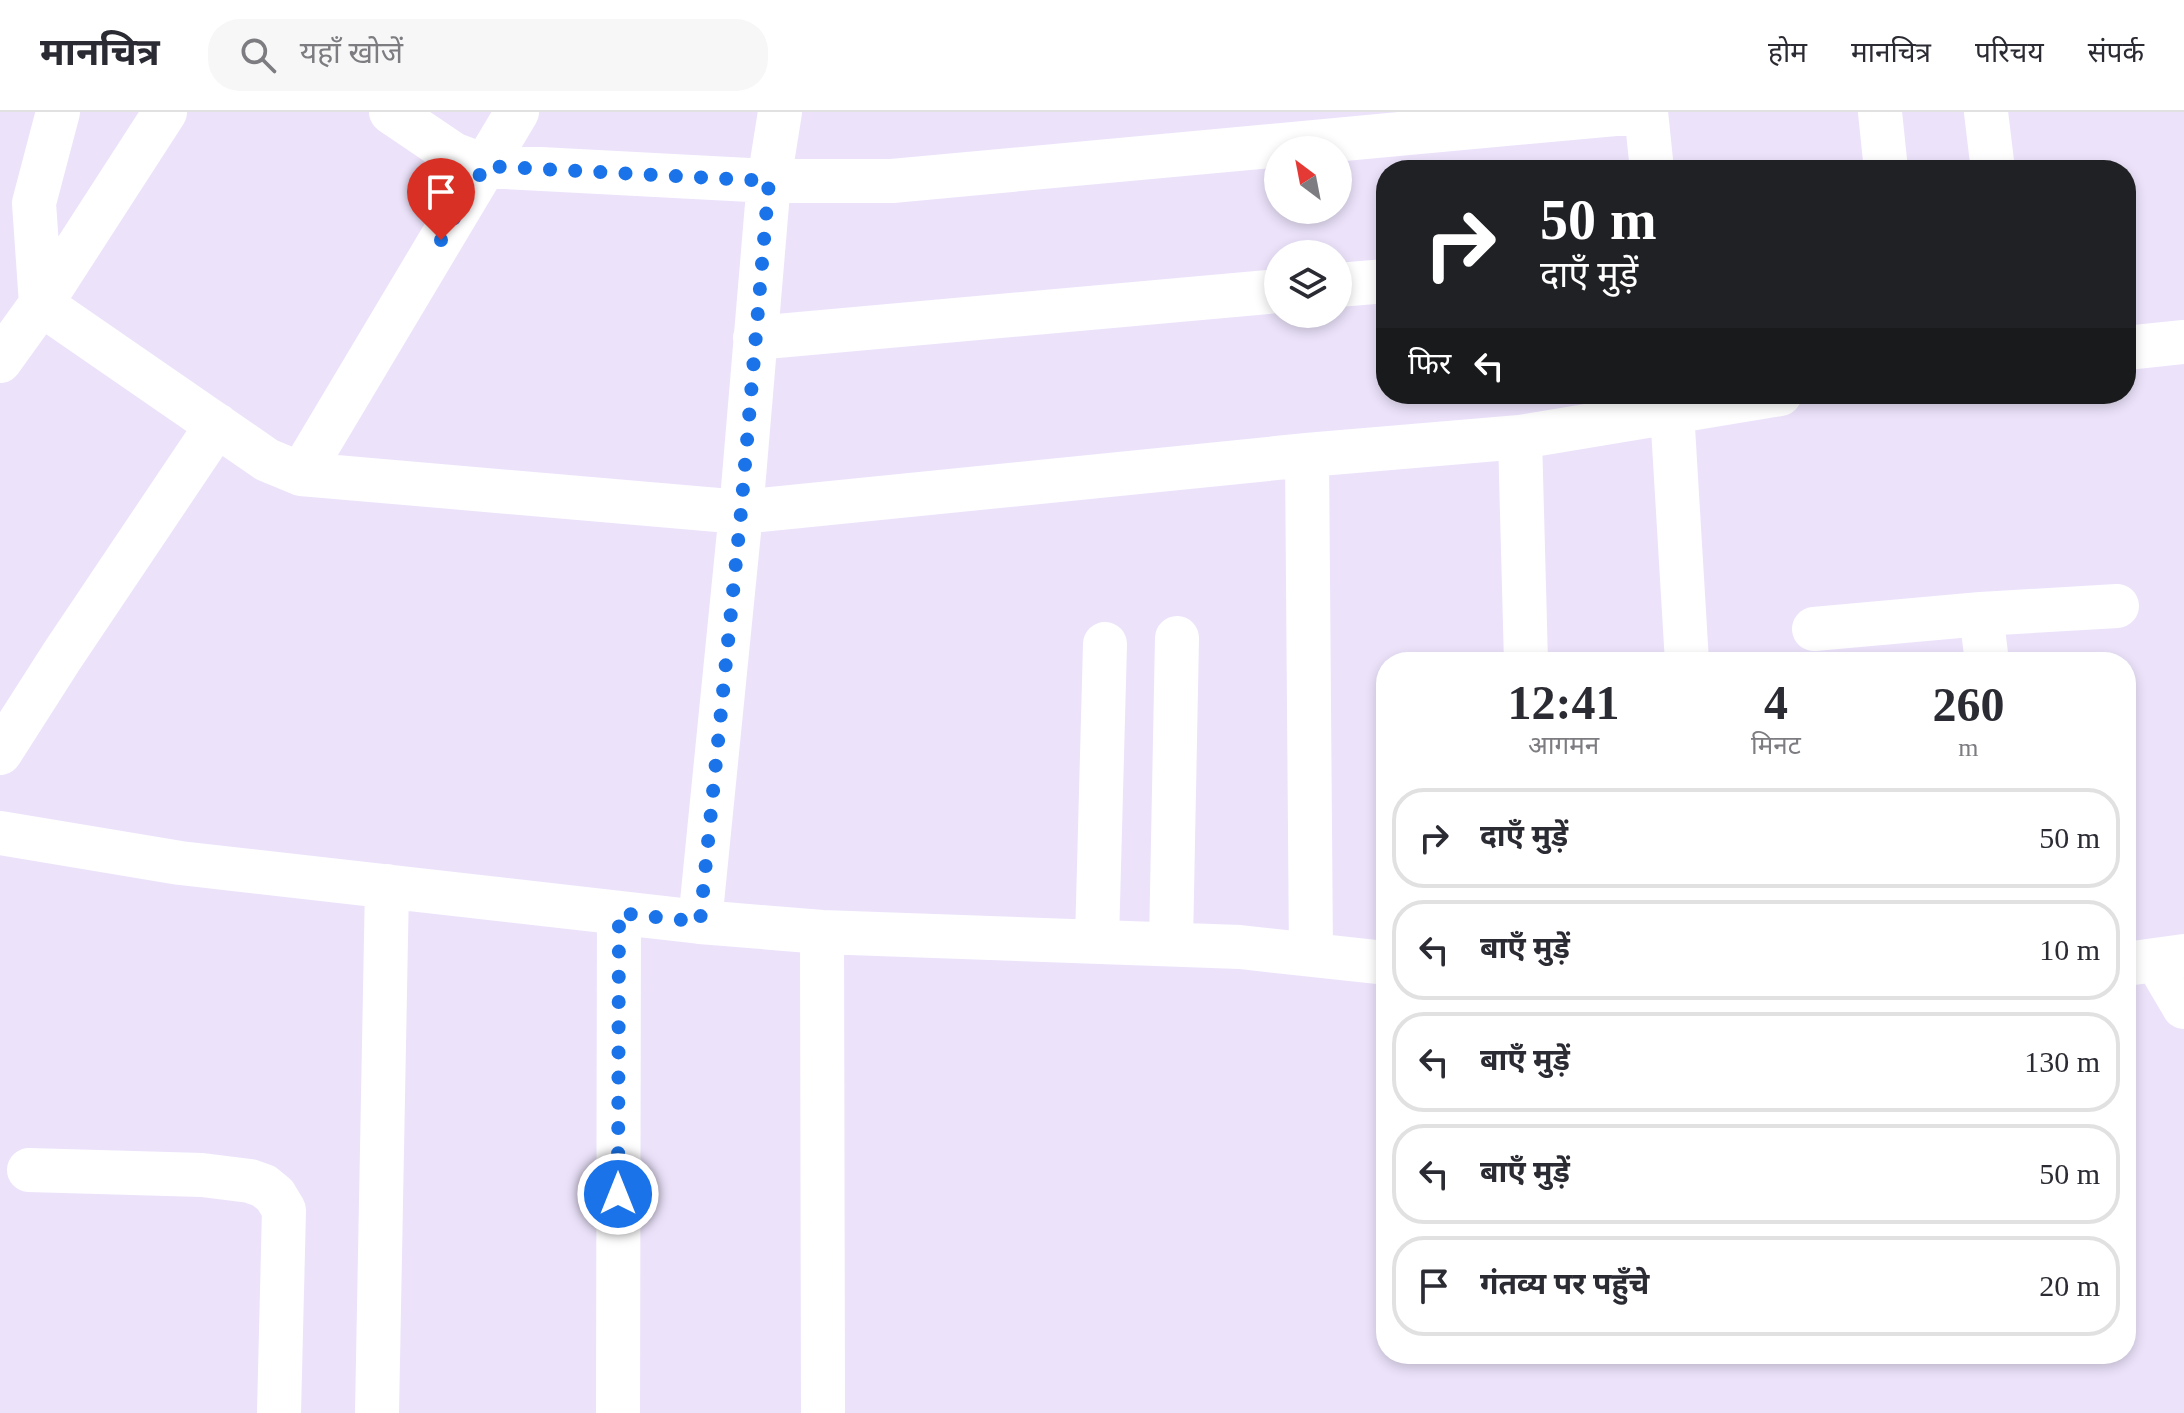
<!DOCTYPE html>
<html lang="hi">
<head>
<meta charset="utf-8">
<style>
	body { margin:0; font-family:"Times New Roman","Noto Sans Devanagari",serif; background:#f7f7f7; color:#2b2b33; height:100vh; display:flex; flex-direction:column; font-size:30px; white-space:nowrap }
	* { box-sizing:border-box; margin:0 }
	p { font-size:26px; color:#7c7c81 }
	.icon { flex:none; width:44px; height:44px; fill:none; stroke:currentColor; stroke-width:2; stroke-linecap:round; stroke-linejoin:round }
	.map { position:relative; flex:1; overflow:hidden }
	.drawer { position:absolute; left:1376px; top:540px; width:760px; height:712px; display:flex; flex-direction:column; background:#fff; border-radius:32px; box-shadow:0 4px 12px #0003 }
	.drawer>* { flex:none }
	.hud { position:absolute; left:1376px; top:48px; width:760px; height:244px; border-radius:32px; box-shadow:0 4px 12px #0003; background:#202124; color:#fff; overflow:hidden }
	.needle { width:52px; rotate:328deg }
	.controls { position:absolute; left:1264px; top:24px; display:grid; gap:16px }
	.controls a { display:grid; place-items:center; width:88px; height:88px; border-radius:50%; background:#fff; box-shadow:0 4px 12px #0003; font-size:40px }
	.pin { position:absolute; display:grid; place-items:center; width:68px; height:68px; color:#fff; margin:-82px -34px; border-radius:50% 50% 50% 0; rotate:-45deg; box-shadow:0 0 8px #0007 }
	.pin .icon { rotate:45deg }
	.me { position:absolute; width:88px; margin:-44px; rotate:0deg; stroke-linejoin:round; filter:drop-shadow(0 0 6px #0008) }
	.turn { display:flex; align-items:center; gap:28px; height:168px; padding:0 32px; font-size:36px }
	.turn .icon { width:104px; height:104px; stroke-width:2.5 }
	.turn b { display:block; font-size:56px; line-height:68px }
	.then { display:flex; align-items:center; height:76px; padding:0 32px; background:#0003; gap:16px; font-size:30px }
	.eta { display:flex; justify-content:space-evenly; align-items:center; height:136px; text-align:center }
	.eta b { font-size:48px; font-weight:700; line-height:56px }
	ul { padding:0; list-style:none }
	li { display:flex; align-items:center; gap:24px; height:100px; margin:0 16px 12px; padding:0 16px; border:4px solid #e1e1e2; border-radius:32px }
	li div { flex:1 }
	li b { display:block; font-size:30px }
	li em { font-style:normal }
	header { display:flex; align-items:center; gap:48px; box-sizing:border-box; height:112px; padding:0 40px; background:#fff; border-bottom:2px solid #e1e1e2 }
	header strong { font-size:38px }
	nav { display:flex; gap:44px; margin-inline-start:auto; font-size:28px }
	.search { width:560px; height:72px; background:#f7f7f7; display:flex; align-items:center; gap:20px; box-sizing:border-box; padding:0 28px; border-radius:32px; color:#7c7c81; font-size:30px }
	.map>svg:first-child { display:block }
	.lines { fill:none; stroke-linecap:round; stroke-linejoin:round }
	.minor { stroke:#fff; stroke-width:44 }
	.route { stroke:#1a73e8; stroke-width:14; stroke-dasharray:0 25.2 }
</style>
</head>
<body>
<header>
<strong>मानचित्र</strong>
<div class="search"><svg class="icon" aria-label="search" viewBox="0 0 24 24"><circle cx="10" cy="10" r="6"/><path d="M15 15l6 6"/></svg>यहाँ खोजें</div>
<nav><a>होम</a><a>मानचित्र</a><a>परिचय</a><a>संपर्क</a></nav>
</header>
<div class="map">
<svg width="2184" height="1301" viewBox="0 0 2184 1301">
	<rect width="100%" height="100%" fill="#ece3fb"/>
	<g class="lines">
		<path class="minor" d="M58,0L34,91L41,192L267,348L301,362L741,400L1307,343L1520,325L1780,282
			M391,0L453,42L485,54L769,69H892L1637,0
			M1646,0L1652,58
			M1880,0L1886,58
			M1986,0L1993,58
			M1338,173L1386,169
			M755,226L1278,179
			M2126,236L2184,230
			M0,249L41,192L165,0
			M1671,282L1687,550
			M1520,325L1526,550
			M1307,343L1311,842
			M301,362L517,0
			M1981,502L1987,550
			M1814,517L1981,502L2117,494
			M0,641L62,544L217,313
			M0,721L180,751L700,810L822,820L1240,835L1386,851
			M700,810L741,400L769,69L780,0
			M822,820L823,1301
			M1097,829L1105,532
			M1171,832L1177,526
			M2157,849L2184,895
			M2126,852L2184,844
			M29,1058L202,1063L250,1069L264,1074L275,1083L284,1098L279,1301
			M377,1301L387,774
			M618,1301L619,801"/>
	</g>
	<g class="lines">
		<path class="route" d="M441,128L485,54L769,69L741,400L700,810L619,801L618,1082"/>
	</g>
</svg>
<div class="controls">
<a><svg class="needle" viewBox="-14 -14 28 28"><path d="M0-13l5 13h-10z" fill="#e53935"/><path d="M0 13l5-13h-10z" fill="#7c7c81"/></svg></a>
<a><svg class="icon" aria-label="layers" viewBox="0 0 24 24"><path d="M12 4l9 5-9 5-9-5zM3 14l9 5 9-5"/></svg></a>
</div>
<div class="pin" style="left:441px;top:128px;background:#d93025"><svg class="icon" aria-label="arrive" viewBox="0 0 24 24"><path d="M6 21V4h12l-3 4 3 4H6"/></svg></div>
<svg class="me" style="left:618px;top:1082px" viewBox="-20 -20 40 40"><circle r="17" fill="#1a73e8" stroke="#fff" stroke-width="3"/><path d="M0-11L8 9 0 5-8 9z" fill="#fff"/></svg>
<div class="hud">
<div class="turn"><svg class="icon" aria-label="right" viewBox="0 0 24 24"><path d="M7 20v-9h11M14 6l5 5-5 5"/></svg><div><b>50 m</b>दाएँ मुड़ें</div></div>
<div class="then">फिर<svg class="icon" aria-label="left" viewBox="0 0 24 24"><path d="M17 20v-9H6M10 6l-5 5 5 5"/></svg></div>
</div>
<section class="drawer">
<div class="eta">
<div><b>12:41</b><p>आगमन</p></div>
<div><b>4</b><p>मिनट</p></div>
<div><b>260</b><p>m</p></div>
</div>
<ul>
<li><svg class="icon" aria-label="right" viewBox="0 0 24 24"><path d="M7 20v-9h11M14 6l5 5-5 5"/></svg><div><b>दाएँ मुड़ें</b></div><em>50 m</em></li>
<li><svg class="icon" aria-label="left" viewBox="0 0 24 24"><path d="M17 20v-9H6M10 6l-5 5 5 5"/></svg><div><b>बाएँ मुड़ें</b></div><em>10 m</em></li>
<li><svg class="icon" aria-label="left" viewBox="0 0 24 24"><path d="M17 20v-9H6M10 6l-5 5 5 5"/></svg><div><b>बाएँ मुड़ें</b></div><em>130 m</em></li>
<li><svg class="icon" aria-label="left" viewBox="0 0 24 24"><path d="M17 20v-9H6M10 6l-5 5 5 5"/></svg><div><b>बाएँ मुड़ें</b></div><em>50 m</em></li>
<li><svg class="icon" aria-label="arrive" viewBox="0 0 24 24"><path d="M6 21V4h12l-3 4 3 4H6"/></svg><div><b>गंतव्य पर पहुँचे</b></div><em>20 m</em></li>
</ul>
</section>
</div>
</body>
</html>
